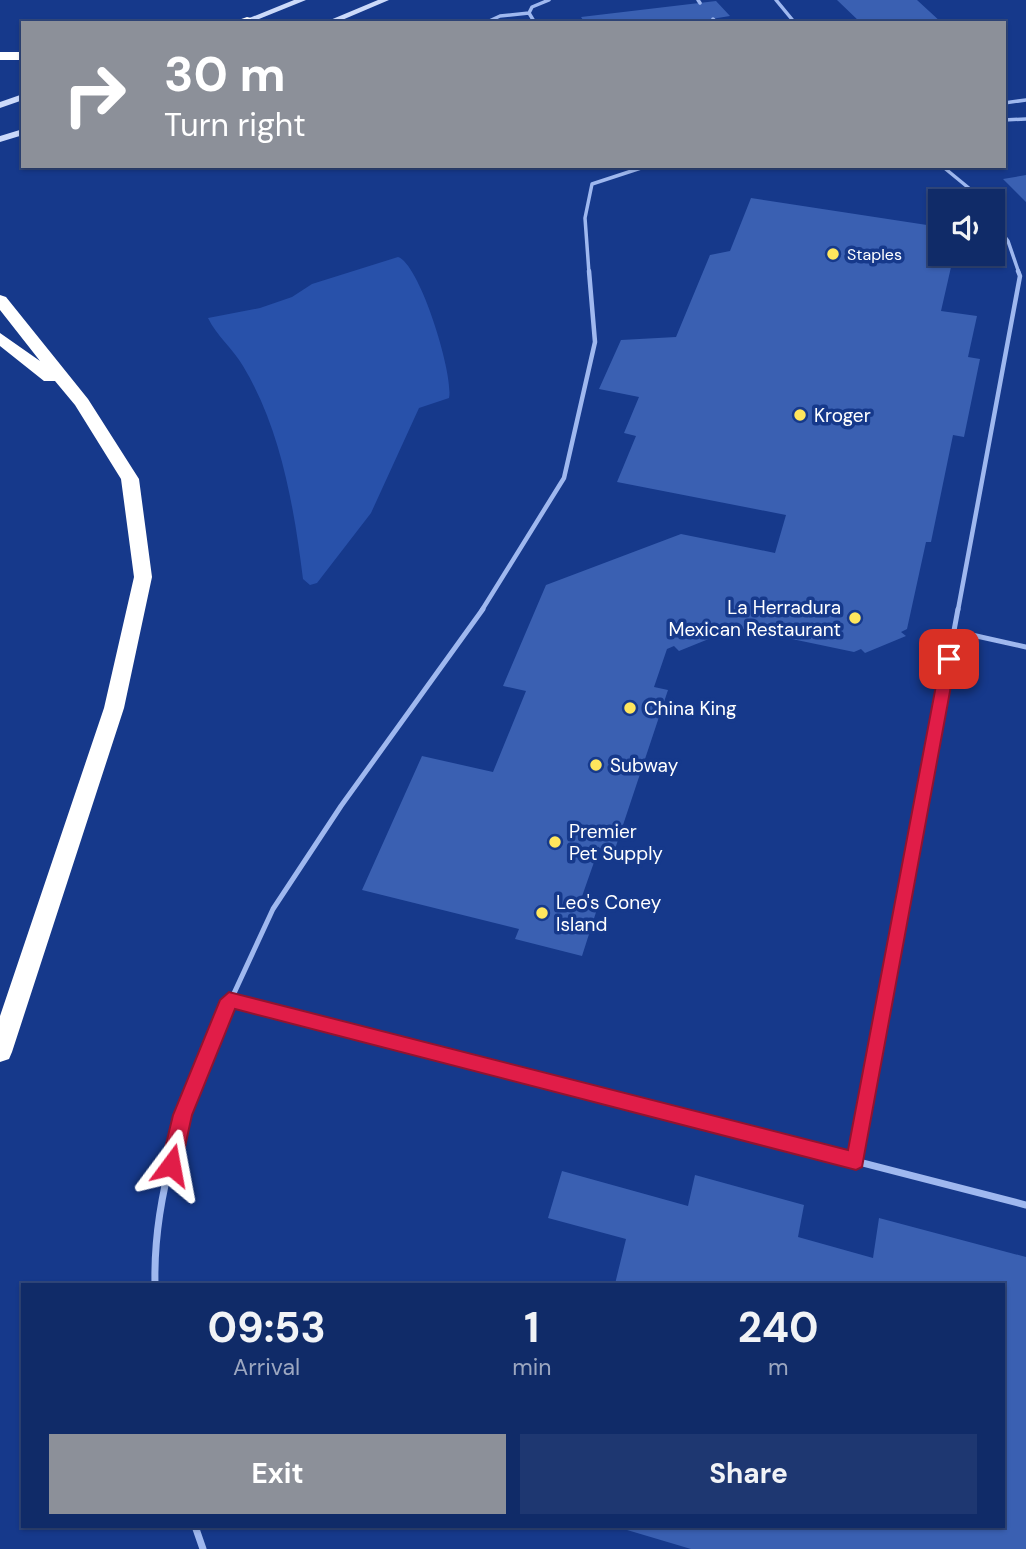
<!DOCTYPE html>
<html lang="en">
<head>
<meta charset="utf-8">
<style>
	body { margin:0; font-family:"DM Sans",sans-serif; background:#1e3771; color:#f1f3f6; height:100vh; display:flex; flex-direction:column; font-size:26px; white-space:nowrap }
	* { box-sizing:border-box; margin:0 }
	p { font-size:23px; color:#9ca7c0 }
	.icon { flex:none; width:38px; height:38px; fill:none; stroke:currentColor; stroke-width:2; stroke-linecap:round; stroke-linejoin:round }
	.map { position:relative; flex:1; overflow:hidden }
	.details { position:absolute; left:21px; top:1283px; width:984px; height:245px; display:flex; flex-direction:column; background:#102b68; border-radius:0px; box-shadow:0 2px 5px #0004,0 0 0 2px #30477c }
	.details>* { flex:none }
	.banner { position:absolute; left:21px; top:21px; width:985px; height:147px; border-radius:0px; box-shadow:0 2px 5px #0004,0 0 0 2px #30477c; background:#8c9099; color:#fff; overflow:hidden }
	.tools { position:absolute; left:928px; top:189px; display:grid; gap:14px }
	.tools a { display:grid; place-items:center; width:77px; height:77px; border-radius:0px; background:#102b68; box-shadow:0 2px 5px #0004,0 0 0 2px #30477c; font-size:35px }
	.pin { position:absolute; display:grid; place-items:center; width:60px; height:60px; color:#fff; margin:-30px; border-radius:14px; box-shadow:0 4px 10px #0006 }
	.me { position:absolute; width:77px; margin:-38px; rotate:13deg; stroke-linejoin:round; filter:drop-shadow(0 0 5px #0008) }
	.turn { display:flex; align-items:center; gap:24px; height:147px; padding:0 28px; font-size:32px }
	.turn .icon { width:91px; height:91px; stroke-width:2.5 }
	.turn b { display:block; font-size:49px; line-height:60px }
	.eta { display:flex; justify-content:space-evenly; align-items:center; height:119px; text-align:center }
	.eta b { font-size:42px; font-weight:700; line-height:49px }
	.action { display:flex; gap:14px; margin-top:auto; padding:14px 28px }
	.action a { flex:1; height:80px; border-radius:0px; background:#8c9099; color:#fff; font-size:28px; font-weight:700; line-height:80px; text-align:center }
	.action a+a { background:#1e3771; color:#f1f3f6 }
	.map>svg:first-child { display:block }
	.green { fill:#2851aa }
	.building { fill:#3a60b2 }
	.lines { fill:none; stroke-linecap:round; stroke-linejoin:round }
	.service-far3 { stroke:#9fb8ef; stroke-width:3.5 }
	.service-far2 { stroke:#9fb8ef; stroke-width:4.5 }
	.service-far1 { stroke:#9fb8ef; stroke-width:5 }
	.service { stroke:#9fb8ef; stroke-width:7 }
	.secondary { fill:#ccdafa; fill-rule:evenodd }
	.motorway { fill:#fff; fill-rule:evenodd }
	.route { fill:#e11d48; stroke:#92132f; stroke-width:2 }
	.poi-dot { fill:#ffe65d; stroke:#16398b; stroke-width:2.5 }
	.labels { text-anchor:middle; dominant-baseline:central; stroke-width:7; stroke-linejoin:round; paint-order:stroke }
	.far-poi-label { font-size:16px; fill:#fff; stroke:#16398b; text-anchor:start }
	.poi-label { font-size:19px; fill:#fff; stroke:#16398b; text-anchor:start }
</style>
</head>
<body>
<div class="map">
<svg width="1026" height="1549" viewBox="0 0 1026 1549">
	<rect width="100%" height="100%" fill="#16398b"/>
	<path class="green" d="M398,257C420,264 454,375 449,398L419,408L371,513L317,583L310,585L303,579C294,507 281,429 243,366C233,349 216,335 208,318L260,308L292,297L312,284Z"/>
	<path class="building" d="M837,0H917L942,23H861Z
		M716,1L730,16L687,23H585L581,17Z
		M1026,175V202L1003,179Z
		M751,198L940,227V254H954L941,311L977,316L968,357L980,359L964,437L953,435L931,542H926L907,629L901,632L906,636L865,653L861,649L854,652L725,625L717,628L721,634L679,651L674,646L667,649L654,687L668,690L614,852L599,848L580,902L598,906L582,956L515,939L519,929L362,890L422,756L493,772L526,691L503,686L546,585L681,534L775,553L786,515L617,482L636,436L624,433L639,397L599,389L621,340L676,337L710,255L730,251Z
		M562,1171L688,1206L695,1175L804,1205L798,1237L873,1258L879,1218L1026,1257V1549H691L617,1527L1003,1526V1284H615L626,1239L548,1218Z"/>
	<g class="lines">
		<path class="service-far3" d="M698,0L700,3
			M776,0L795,23
			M713,19L717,23
			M485,23L500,16L529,13
			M535,23L529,13L532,7L549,0
			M1004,103L1026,100
			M1004,120L1026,119
			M942,166L970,189L978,201
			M992,220L1008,241L1019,273
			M589,273L585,218L592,184L647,166"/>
		<path class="service-far2" d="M482,610L564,478L595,342L589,271
			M958,610L1020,276L1018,271"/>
		<path class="service-far1" d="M954,631L1026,647
			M229,1000L344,1030
			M217,1030L273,909L341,806L483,609
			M880,1030L958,609"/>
		<path class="service" d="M337,1028L1026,1205
			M856,1161L881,1028
			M155,1284C153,1193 184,1111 218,1028
			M195,1526L203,1549"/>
		<path class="secondary" d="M294,0H306L249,23H237Z
			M378,0H389L335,23H323Z
			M23,94V100L0,108V102Z
			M23,129V135L0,142V136Z"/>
		<path class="motorway" d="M247,17L251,18L252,23H230Z
			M0,52H23V60H0Z
			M0,295L6,297L88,399L139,479L152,577L124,708L12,1052L9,1059L0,1062V1016L104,708L134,577L121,479L75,405L55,381H44L0,346V333L40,361L0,310Z"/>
	</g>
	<path class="route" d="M949,653L956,659L862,1167L856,1170L235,1009L192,1115L181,1165L178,1171L171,1174L164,1171L161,1165L173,1115L220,1000L229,992L848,1150L941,659Z"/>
	<g class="poi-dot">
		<circle cx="833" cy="254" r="7"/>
		<circle cx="800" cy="415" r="7"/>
		<circle cx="855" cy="618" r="7"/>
		<circle cx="630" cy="708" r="7"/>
		<circle cx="596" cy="765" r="7"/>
		<circle cx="555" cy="842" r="7"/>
		<circle cx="542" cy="913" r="7"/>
	</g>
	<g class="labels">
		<g class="far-poi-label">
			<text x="847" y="254">Staples</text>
		</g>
		<g class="poi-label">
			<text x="814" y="415">Kroger</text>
			<text x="841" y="607" text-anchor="end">La Herradura<tspan x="841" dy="22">Mexican Restaurant</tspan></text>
			<text x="644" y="708">China King</text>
			<text x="610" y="765">Subway</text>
			<text x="569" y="831">Premier<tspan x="569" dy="22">Pet Supply</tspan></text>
			<text x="556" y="902">Leo's Coney<tspan x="556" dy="22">Island</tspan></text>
		</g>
	</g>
</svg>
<div class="tools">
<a><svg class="icon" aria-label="sound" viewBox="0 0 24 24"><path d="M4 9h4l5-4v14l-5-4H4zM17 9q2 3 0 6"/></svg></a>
</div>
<div class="pin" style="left:949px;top:659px;background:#d93025"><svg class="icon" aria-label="arrive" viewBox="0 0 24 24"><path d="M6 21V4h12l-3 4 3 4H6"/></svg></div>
<svg class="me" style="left:171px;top:1165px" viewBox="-20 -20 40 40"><path d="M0-17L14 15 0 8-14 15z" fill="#e11d48" stroke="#fff" stroke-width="4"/></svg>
<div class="banner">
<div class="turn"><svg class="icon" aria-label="right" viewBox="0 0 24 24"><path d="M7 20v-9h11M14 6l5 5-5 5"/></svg><div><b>30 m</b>Turn right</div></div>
</div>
<section class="details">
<div class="eta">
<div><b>09:53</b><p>Arrival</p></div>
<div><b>1</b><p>min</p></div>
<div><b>240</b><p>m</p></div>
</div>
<div class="action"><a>Exit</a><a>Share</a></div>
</section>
</div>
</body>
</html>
